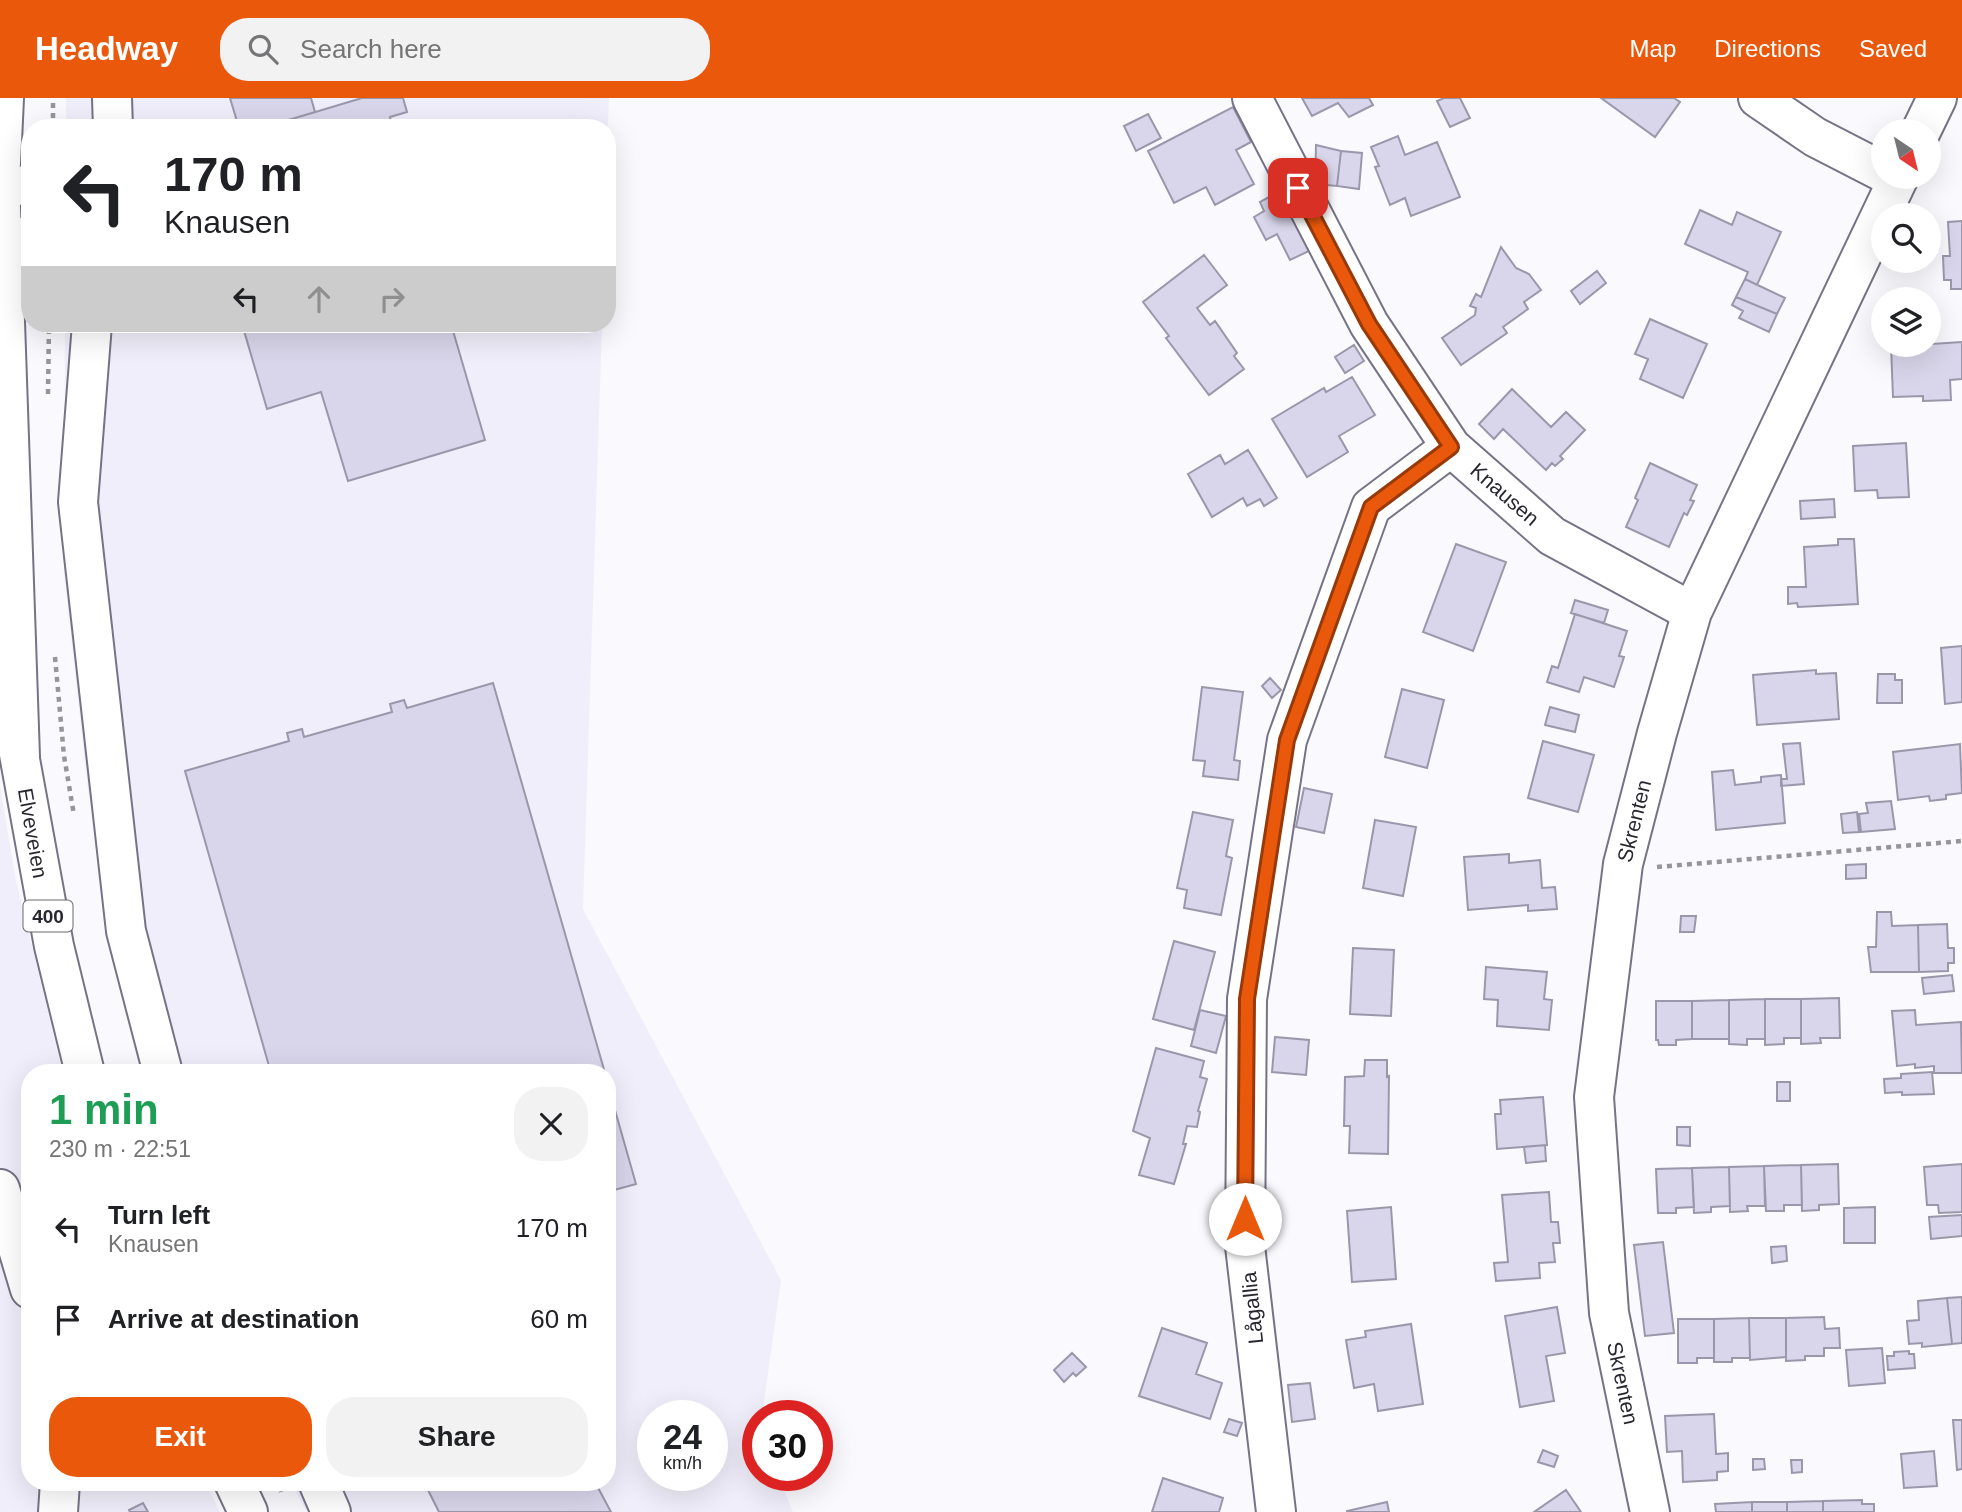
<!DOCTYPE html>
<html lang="en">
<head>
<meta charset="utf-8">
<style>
	body { margin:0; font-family:Arial,sans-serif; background:#f2f2f2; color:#202124; height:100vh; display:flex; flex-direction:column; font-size:26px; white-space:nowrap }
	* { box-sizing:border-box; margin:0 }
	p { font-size:23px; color:#757577 }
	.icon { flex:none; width:38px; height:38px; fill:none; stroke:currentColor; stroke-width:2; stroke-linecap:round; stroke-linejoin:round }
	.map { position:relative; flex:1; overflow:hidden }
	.sheet { position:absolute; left:21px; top:966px; width:595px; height:427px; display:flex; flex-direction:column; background:#fff; border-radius:28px; box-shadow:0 7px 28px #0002 }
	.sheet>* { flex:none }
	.banner { position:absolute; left:21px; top:21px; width:595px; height:214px; border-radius:28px; box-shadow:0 7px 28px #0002; background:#fff; color:#202124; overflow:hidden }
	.needle { width:46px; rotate:145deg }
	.tools { position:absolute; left:1871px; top:21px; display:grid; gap:14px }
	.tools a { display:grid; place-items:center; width:70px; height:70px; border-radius:50%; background:#fff; box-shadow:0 7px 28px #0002; font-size:35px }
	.speed { position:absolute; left:637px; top:1302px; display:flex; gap:14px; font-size:35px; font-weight:700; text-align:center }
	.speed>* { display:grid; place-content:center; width:91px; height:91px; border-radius:50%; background:#fff; box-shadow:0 7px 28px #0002; line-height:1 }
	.speed small { font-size:18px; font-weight:400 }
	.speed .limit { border:10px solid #d22; background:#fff; color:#111 }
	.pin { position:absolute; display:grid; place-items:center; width:60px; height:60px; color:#fff; margin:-30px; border-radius:14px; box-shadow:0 4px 10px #0006 }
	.me { position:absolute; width:77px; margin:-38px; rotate:0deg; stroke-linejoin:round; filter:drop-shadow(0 0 5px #0008) }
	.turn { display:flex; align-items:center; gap:24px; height:147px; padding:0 28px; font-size:32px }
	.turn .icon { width:91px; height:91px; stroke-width:2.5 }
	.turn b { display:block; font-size:49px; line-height:60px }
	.lanes { display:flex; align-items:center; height:66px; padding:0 28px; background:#0003; justify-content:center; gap:35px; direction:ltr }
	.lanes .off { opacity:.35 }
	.round { display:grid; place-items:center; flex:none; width:74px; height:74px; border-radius:28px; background:#f2f2f2 }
	.summary { display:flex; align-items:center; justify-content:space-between; height:119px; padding:0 28px }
	h1 { font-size:42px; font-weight:700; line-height:52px; color:#1e9e55 }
	.cta { display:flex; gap:14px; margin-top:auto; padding:14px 28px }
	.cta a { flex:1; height:80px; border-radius:28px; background:#ea580c; color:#fff; font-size:28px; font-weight:700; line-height:80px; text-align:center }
	.cta a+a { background:#f2f2f2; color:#202124 }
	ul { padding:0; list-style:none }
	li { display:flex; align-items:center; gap:21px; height:91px; padding:0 28px }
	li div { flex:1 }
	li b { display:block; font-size:26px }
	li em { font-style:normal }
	header { display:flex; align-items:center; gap:42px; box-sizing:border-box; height:98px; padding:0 35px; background:#ea580c; color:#fff }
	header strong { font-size:33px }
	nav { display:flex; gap:38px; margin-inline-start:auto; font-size:24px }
	.search { width:490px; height:63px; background:#f2f2f2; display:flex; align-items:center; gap:18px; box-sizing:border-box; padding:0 24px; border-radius:28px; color:#757577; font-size:26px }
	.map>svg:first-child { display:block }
	.built { fill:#f0eefa; fill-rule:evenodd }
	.building { fill:#d9d6eb; stroke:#9a97ab; stroke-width:2 }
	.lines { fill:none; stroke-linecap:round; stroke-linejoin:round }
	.minor-casing { stroke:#767386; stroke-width:42 }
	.highway-casing { stroke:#767386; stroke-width:42 }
	.path { stroke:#96959c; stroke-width:4.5; stroke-dasharray:5 5; stroke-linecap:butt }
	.minor { stroke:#fff; stroke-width:38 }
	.highway { stroke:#fff; stroke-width:38 }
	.route-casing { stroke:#983908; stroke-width:18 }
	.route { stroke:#ea580c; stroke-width:12 }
	.labels { text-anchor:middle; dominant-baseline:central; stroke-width:6; stroke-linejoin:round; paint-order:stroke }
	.shield { fill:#fff; stroke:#68686d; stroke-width:2 }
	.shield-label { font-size:19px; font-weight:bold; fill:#28272f }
	.street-label { font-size:21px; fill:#28272f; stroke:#fff }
</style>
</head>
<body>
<header>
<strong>Headway</strong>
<div class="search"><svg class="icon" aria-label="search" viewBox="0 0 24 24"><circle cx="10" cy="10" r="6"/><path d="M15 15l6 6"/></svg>Search here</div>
<nav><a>Map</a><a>Directions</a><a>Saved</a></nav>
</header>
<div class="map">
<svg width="1962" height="1414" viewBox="0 0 1962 1414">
	<rect width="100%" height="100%" fill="#faf9fe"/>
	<path class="built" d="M66,0H609L607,45V30H66Z
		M65,226H602L583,811L781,1182L762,1318H758V1377H778L793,1414H307L290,1384H607V975H148L135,931L88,692L64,475ZM653,1318H712V1377H653Z
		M0,688L16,783L63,975H30V1384H205L220,1414H0Z"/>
	<path class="building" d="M230,0H311L315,14L262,30H239Z
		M362,0H403L407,14L390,19L393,30H262Z
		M1302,0H1369L1373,7L1349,19L1338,5L1312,18Z
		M1444,0H1460L1470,20L1450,29L1437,3Z
		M1601,0H1674L1680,4L1655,39Z
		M1233,9L1251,44L1236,52L1254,86L1215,107L1206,89L1174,105L1148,53Z
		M1148,16L1161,40L1136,53L1124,28Z
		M1398,38L1405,57L1437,44L1460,99L1411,118L1405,100L1390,107L1375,69L1379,68L1371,49Z
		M1316,47L1341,53L1337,88L1315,86Z
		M1341,53L1362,55L1359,91L1337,88Z
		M1280,93L1311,152L1290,162L1277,136L1266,142L1254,119L1264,113L1260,104Z
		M1700,112L1732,127L1737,114L1781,134L1757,187L1745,181L1748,174L1685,146Z
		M1962,123V191H1951V182H1944L1943,158H1950L1948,124Z
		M1501,149L1516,170L1529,176L1541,192L1524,204L1528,211L1503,229L1507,235L1461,267L1442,240L1475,217L1476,210L1470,208L1476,196L1481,199Z
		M1204,157L1227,187L1197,210L1210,227L1215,223L1237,255L1234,258L1244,271L1209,297L1166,240L1169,238L1143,204Z
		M1597,173L1606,185L1580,206L1571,193Z
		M1745,181L1785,200L1777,216L1736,199Z
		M1736,199L1777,216L1769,234L1739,220L1743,213L1732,207Z
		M1650,221L1707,246L1683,300L1640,281L1648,261L1635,256Z
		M242,226H451L485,342L348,383L321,294L267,311Z
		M1928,232H1931L1932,246L1962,244V281L1950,282L1951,302L1923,303V298L1893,299L1891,247H1928Z
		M1354,247L1364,263L1345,275L1335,259Z
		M1352,279L1375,317L1339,338L1348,354L1307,379L1272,321L1324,290L1326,294Z
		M1512,291L1551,329L1566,314L1585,332L1560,358L1563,361L1555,368L1552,365L1546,372L1503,331L1494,341L1479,326Z
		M1906,345L1909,399L1878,400L1877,392L1855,393L1853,348Z
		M1248,352L1277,400L1264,408L1260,401L1247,408L1243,400L1212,419L1188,376L1220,357L1225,366Z
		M1650,365L1697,387L1690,402L1694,403L1687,417L1684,415L1669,449L1626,429L1638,402L1635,400Z
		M1834,401L1835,419L1801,421L1800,403Z
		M1838,441H1854L1858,506L1798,509L1797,505L1788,506V489H1806L1804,449L1838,447Z
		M1456,446L1506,464L1473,553L1423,534Z
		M1575,502L1608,512L1604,525L1571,515Z
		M1575,516L1627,533L1619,558L1624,559L1614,589L1584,579L1579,594L1547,584L1552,568L1558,570Z
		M1962,548V604L1945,606L1941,550Z
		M1816,572V576L1836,575L1839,621L1757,627L1753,577Z
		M1878,576H1895V582H1902V605H1877Z
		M1270,580L1281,592L1272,600L1262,588Z
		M493,585L605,975H271L185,673L289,643L287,635L302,631L304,639L392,614L390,606L404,602L407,610Z
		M1202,589L1243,594L1234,662L1240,663L1238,682L1203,678L1205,663L1193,662Z
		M1402,591L1444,602L1427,670L1385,659Z
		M1550,609L1579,617L1575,634L1545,627Z
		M1543,643L1594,657L1578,714L1528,700Z
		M1800,645L1804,686L1781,688V681H1787L1783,646Z
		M1960,646L1962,695L1946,697V701L1930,703L1929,698L1898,702L1893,654Z
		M1733,672L1735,687L1761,684V679L1781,677L1785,725L1716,732L1712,674Z
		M1304,690L1332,696L1324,735L1296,729Z
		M1891,703L1895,731L1861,734L1859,716L1868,715L1866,705Z
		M1193,714L1233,722L1226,758L1232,760L1221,817L1184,810L1187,792L1177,790Z
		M1857,714L1859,734L1843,735L1841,716Z
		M1375,722L1416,729L1403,798L1363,790Z
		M1509,756V765L1540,762L1542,790L1555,789L1557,811L1528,813V807L1468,812L1464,759Z
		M1866,766V780L1846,781V767Z
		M1877,814H1891L1892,828L1918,827L1919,874H1871L1868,849H1876Z
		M1681,818H1696L1694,834H1680Z
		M1947,826L1948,850H1954V865H1948V873L1919,874L1918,827Z
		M1174,843L1215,854L1194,932L1153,921Z
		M1353,850L1394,852L1391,918L1350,916Z
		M1486,869L1547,874L1544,901L1552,902L1549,932L1497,928L1498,902L1484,901Z
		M1952,877L1954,893L1924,896L1922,880Z
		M1839,900L1840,940H1820L1821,945L1801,946V901Z
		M1765,901V941H1747V947L1729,946V902Z
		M1765,901H1801V940H1784V946L1765,947Z
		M1729,902V941H1692V903Z
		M1656,903H1692V941L1676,942V947H1659L1658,942H1656Z
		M1200,912L1226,918L1216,955L1191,948Z
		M1915,912L1916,927L1961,924L1962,975H1934V968L1915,970V966L1897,968L1892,913Z
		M1275,939L1309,942L1306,977L1272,974Z
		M1156,950L1204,963L1200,979L1207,981L1198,1013L1200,1014L1197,1029L1187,1028L1183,1046H1186L1174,1086L1139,1077L1150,1040L1133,1033Z
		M1365,962H1387V979L1389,978L1388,1056L1349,1055L1350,1028H1344L1345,979L1364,978Z
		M1932,974L1934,996L1902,997V994L1885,995L1884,981L1901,980V976Z
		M607,984L636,1086L607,1094Z
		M1777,984H1790V1003H1777Z
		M1543,999L1547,1047L1497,1051L1495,1016H1501L1500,1002Z
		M1677,1029H1690V1048L1677,1047Z
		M1545,1047L1546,1063L1526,1065L1524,1049Z
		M1838,1066L1839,1106L1819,1107V1112L1802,1113L1801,1067Z
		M1962,1066V1114L1939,1115L1938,1107H1927L1924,1069Z
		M1801,1067L1802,1107H1784V1113H1766L1764,1068Z
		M1764,1068L1765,1108H1747L1748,1113L1730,1114L1729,1069Z
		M1729,1069L1730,1108L1711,1109V1114L1694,1115L1692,1070Z
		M1692,1070L1694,1109L1676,1110V1115H1658L1656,1071Z
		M1549,1094L1551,1124H1558L1560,1145H1553L1555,1164L1539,1165L1540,1180L1496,1183L1494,1165L1508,1164L1502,1097Z
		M1391,1109L1396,1181L1352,1184L1347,1113Z
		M1875,1109V1145H1844V1110Z
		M1962,1117V1138L1931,1141L1929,1119Z
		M1663,1144L1674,1235L1645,1238L1634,1147Z
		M1786,1148L1787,1163L1772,1165L1771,1149Z
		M1962,1199V1245L1952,1246L1947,1200Z
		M1947,1200L1952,1246L1922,1249V1245L1909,1246L1907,1223L1919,1222L1918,1203Z
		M1557,1209L1565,1255L1546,1258L1554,1303L1520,1309L1505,1218Z
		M1824,1219L1825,1231L1839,1230L1840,1250H1824V1258H1805V1262L1786,1263V1220Z
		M1749,1220H1786V1259L1750,1262Z
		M1749,1220L1750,1260H1732V1264H1714V1221Z
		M1678,1221H1714V1260H1697V1265H1678Z
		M1411,1226L1423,1306L1378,1313L1374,1286L1354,1290L1346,1242L1366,1239L1365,1233Z
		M1162,1230L1207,1245L1196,1276L1222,1285L1210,1321L1139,1298Z
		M1882,1250L1885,1285L1849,1288L1846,1252Z
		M1909,1253V1256H1914L1915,1270L1888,1272L1887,1258H1894V1254Z
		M1072,1255L1086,1269L1076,1278L1073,1275L1064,1284L1054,1272Z
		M1310,1285L1315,1321L1292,1324L1288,1287Z
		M1714,1316L1716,1356L1728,1355V1373L1717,1374V1382L1683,1384L1682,1353L1667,1354L1665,1318Z
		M1229,1321L1242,1325L1237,1338L1224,1334Z
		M1953,1322H1962V1371L1957,1372Z
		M1543,1352L1558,1358L1554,1369L1538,1364Z
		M1934,1353L1937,1388L1904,1390L1901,1356Z
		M1753,1361H1764L1765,1371L1753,1372Z
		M1791,1362H1802V1374L1792,1375Z
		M1163,1380L1223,1400L1219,1414H1152Z
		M424,1384H595L611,1414H439Z
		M1566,1392L1581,1414H1534Z
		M1862,1402V1406H1874V1414H1823V1403Z
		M1823,1403V1414H1787V1404Z
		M1387,1404L1389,1414H1347V1413Z
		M1752,1404V1414H1716L1715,1406Z
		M1752,1404H1787V1414H1752Z
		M143,1405L148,1414H130L129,1412Z"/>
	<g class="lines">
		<defs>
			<path id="minor" d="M112,0L113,30
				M1252,0L1369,226L1451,349L1552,438L1692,514
				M1758,0L1815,39L1883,74
				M1921,33L1937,0
				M0,87L30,88
				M0,136L30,141
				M92,226L78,404L126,833L163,975
				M0,1091L30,1191
				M318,1384L331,1414
				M58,1414L60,1384
				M1276,1414L1245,1148L1247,901L1287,642L1371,409L1451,349
				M1650,1414L1609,1215L1594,999L1623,766L1657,635L1692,514L1899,79"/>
			<path id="highway" d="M4,0L0,86L2,137L20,659
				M15,634L54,848L85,975
				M234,1384L248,1414"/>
		</defs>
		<use href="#minor" class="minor-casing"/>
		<use href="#highway" class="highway-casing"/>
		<path class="path" d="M53,30V0
			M48,296L49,226
			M55,559L64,658L74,717
			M1657,769L1962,743
			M277,1384L281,1394"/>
		<use href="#minor" class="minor"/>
		<use href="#highway" class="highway"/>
	</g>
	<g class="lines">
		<defs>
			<path id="route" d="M1245,1121L1247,901L1287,642L1371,409L1451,349L1369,226L1298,90"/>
		</defs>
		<use href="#route" class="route-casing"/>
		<use href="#route" class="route"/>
	</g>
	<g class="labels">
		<rect class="shield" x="23.5" y="802.5" width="49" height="31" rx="5"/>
		<g class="shield-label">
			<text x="48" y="818">400</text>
		</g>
		<g class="street-label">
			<text transform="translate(1505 396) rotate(41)">Knausen</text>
			<text transform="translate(1634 723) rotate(-76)">Skrenten</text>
			<text transform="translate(33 735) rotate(80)">Elveveien</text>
			<text transform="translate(1252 1210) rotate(-96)">Lågallia</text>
			<text transform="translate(1623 1285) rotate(78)">Skrenten</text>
		</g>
	</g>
</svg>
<div class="tools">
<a><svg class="needle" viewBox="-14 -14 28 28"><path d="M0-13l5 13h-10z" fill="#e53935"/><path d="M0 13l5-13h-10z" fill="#757577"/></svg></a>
<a><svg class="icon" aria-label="search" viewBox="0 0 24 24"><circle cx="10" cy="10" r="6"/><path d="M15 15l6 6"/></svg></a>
<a><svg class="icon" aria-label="layers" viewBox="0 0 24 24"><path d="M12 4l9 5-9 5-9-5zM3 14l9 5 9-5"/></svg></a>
</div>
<div class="speed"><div>24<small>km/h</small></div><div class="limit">30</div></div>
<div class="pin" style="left:1298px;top:90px;background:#d93025"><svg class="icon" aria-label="arrive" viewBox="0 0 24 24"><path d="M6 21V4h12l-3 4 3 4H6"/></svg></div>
<svg class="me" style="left:1245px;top:1121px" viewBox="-20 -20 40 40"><circle r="19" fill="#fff"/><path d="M0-13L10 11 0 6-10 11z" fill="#ea580c"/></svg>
<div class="banner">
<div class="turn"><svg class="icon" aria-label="left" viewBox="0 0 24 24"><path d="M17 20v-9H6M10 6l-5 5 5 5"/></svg><div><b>170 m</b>Knausen</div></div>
<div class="lanes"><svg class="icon" aria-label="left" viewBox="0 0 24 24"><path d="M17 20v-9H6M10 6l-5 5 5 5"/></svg><svg class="icon off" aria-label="ahead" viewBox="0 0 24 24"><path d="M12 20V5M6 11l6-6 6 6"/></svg><svg class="icon off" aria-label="right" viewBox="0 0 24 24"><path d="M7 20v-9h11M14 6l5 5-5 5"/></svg></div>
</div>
<section class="sheet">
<div class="summary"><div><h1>1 min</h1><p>230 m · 22:51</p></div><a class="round"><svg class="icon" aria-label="close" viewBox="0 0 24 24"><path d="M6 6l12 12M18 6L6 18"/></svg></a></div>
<ul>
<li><svg class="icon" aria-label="left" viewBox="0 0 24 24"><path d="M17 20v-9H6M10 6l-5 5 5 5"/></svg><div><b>Turn left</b><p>Knausen</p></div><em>170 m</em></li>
<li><svg class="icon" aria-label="arrive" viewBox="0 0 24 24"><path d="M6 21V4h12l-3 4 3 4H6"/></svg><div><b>Arrive at destination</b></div><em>60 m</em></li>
</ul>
<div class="cta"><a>Exit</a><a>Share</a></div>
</section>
</div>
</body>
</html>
